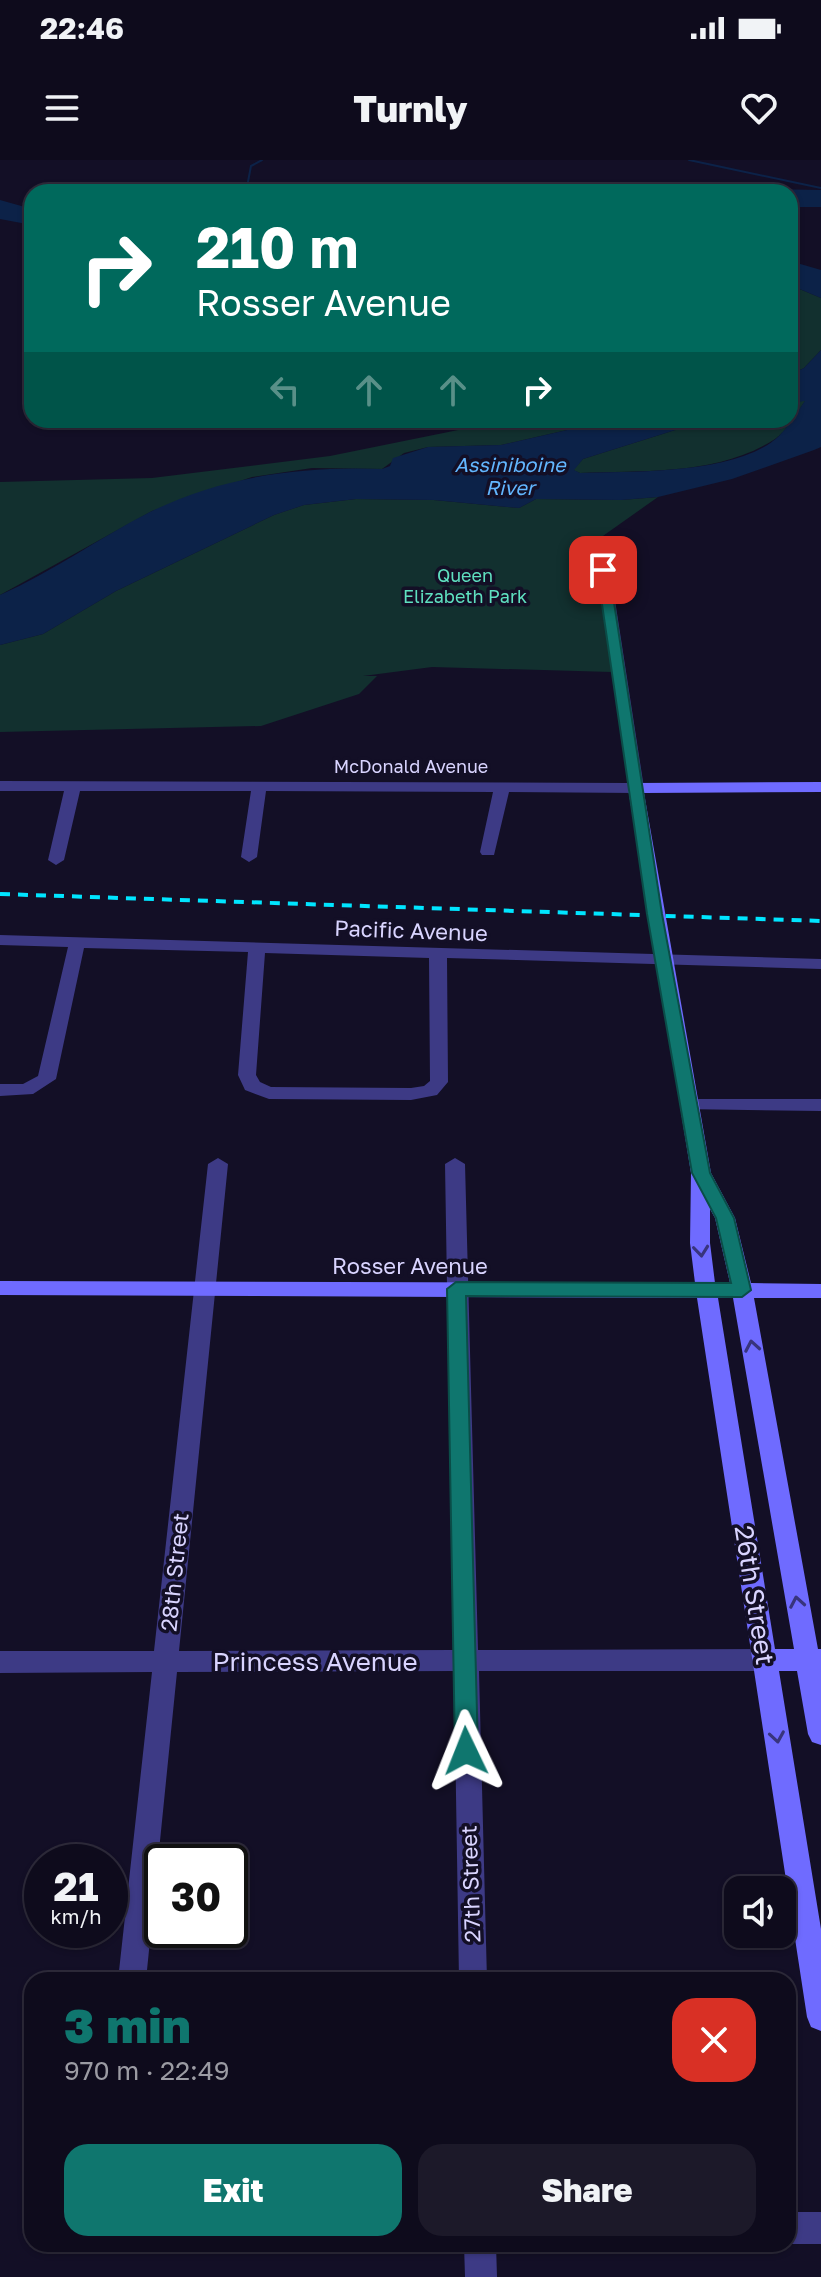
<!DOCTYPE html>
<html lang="en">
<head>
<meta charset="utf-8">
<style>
	body { margin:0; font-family:"Golos Text",sans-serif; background:#1c1929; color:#f1f3f6; height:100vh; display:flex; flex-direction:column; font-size:30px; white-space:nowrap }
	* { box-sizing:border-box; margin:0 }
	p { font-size:26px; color:#9b9ba3 }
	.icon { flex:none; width:44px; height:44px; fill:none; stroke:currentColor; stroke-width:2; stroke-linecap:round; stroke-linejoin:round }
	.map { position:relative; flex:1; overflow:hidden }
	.panel { position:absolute; left:24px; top:1812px; width:772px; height:280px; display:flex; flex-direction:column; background:#0e0b1c; border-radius:24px; box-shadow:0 2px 6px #0004,0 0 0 2px #2e2b3b }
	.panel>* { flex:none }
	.top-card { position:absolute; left:24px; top:24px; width:774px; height:244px; border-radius:24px; box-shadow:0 2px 6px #0004,0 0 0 2px #2e2b3b; background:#00695c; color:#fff; overflow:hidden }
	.controls { position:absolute; left:724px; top:1716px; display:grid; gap:16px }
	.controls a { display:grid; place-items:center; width:72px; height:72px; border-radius:16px; background:#0e0b1c; box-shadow:0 2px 6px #0004,0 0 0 2px #2e2b3b; font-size:40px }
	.speed { position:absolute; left:24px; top:1684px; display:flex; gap:16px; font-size:40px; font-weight:700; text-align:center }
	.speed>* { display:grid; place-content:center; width:104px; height:104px; border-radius:50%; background:#0e0b1c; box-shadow:0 2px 6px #0004,0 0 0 2px #2e2b3b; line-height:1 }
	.speed small { font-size:20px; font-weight:400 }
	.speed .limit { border:4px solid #111; border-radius:12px; background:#fff; color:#111 }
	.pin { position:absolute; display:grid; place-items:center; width:68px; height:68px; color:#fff; margin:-34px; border-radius:16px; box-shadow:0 4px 12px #0006 }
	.me { position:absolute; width:88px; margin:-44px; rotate:358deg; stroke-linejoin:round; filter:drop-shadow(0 0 6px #0008) }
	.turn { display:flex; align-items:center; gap:28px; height:168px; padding:0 40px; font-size:36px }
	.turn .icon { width:104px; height:104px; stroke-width:2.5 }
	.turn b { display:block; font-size:56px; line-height:68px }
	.lanes { display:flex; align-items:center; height:76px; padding:0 40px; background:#0003; justify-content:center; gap:40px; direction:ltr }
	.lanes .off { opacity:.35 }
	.round { display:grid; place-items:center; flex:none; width:84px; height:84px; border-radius:24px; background:#1c1929 }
	.head { display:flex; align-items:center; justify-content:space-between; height:136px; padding:0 40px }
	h1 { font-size:48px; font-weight:800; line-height:60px; color:#0f766e }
	.action { display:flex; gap:16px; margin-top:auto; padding:16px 40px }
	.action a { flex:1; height:92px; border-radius:24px; background:#0f766e; color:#fff; font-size:32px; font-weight:800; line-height:92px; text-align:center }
	.action a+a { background:#1c1929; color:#f1f3f6 }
	.status { display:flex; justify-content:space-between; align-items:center; height:56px; padding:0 40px; background:#0e0b1c; direction:ltr }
	.status svg { height:22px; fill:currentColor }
	header { display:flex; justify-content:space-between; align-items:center; height:104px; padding:0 40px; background:#0e0b1c; font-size:36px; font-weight:800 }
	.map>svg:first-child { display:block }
	.green { fill:#12302f }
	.water { fill:#0c2248 }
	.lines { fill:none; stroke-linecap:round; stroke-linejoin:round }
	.stream { stroke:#0c2248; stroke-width:2 }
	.street { fill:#3d3a85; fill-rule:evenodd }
	.secondary { fill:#6f6bff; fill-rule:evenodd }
	.rail { stroke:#00e5ff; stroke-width:4; stroke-dasharray:10 8; stroke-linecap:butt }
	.oneway { stroke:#38347d }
	.route { fill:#0f766e; stroke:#0a4d48; stroke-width:2 }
	.labels { text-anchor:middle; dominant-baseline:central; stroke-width:7; stroke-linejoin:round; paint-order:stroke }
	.far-park-label { font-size:18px; fill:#5fe0c0; stroke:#130f26 }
	.far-street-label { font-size:18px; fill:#d9d4ff; stroke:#130f26 }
	.far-water-label { font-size:20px; font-style:italic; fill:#62b6ff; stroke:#130f26 }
	.street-label { font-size:22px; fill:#d9d4ff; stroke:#130f26 }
	.near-street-label { font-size:26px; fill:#d9d4ff; stroke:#130f26 }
</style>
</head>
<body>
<div class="status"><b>22:46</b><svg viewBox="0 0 49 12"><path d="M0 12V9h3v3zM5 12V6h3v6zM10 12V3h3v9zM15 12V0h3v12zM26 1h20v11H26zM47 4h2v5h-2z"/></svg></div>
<header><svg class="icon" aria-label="menu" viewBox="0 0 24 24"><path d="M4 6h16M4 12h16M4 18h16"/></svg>Turnly<svg class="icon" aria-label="heart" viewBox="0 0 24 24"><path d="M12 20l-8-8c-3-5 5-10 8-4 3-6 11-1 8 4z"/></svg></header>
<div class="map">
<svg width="821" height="2117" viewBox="0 0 821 2117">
	<rect width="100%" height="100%" fill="#130f26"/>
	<path class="green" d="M790,125L821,138V190L804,208L790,215Z
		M806,240C797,252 787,271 775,279C718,316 644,310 580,313L573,310L583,299L707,260H790V243Z
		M546,260H611L501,285L428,287L404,293L382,309L312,308L252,317L152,351L0,435V322L152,318L330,296L473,267Z
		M658,337L593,383L612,512L432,507L363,516H377L359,534L261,566L0,572V485L43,474L116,431L274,355L304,345L356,339L434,340L519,348L536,339L621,340Z"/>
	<path class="water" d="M636,27L821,30V47H790V32H535Z
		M0,40L32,49V65L0,59Z
		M790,101L821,110V138L790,125Z
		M821,190V287L814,290L732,319L658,337L621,340L536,339L519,348L434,340L356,339L304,345L274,355L116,431L43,474L0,485V435C52,412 99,378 150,352C223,316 302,306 382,309L390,306L393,298L428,287L501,285L611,260H707L583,299L574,310L580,313C633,311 738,315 779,276C789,266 797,252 805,241L790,243V215L804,208Z"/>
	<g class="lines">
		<path class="stream" d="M689,0L821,28
			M246,32L251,6L262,0"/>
		<path class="street" d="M596,379L606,382L644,628L636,633L509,632L494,695H482L480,692L493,632L266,631L257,697L249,702L241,697L251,631H80L64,700L56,705L48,700L64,631H0V621L628,623Z
			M0,775L821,799V809L447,798L448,922L437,935L411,940L269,939L245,930L238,915L248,792L84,788L56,919L33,934L0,936V924H23L38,916L68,787L0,785ZM265,793L429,798L430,921L424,926L411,928L271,927L260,922L256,915Z
			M689,939H821V951L682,949L680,945Z
			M218,998L228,1004L179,1491L453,1490L445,1004L455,998L465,1004L478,1490L765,1489L774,1493L777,1500L774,1507L765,1511H479L487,1820H459L454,1511L177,1512L146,1820H118L152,1512L0,1513V1491H154L208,1004Z
			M788,2052H821V2084H788Z
			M464,2084H496L497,2117H465Z"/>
		<path class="secondary" d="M821,622V632L644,633L711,1013L735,1058L751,1123L821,1124V1138H754L818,1489H821V1585L812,1582L808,1574L797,1511H779L821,1769V1871L811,1867L807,1857L697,1138L0,1135V1121L695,1123L690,1083L691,1013L628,628L636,623ZM710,1049L715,1058L730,1123H715L710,1083ZM718,1138H733L794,1489H775Z"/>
		<path class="rail" d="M0,734L821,761"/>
	</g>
	<defs><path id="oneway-chevron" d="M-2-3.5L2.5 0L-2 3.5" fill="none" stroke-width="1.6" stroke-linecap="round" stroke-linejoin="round" transform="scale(2)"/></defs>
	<g class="oneway">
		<use href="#oneway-chevron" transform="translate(701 1091) rotate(84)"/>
		<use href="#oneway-chevron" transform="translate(752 1186) rotate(-100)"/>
		<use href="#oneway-chevron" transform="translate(797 1442) rotate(-100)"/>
		<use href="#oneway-chevron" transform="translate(777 1577) rotate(81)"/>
	</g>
	<path class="route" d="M603,406L609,410L662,754L710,1013L734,1058L751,1130L742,1137L466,1136L478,1591L475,1598L466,1601L458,1598L455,1591L447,1129L456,1122L731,1123L716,1058L692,1013L647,754L597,410Z"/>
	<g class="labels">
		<g class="far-park-label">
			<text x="465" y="415">Queen<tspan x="465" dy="21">Elizabeth Park</tspan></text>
		</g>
		<g class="far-street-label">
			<text x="411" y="606">McDonald Avenue</text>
		</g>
		<g class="far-water-label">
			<text x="510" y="304">Assiniboine<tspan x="510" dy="23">River</tspan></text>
		</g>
		<g class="street-label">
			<text transform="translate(411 770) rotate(2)">Pacific Avenue</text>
			<text x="410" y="1105">Rosser Avenue</text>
			<text transform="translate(174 1412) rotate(-84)">28th Street</text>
			<text transform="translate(470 1724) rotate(-92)">27th Street</text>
		</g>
		<g class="near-street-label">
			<text transform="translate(755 1435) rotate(81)">26th Street</text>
			<text x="315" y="1501">Princess Avenue</text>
		</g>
	</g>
</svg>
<div class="controls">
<a><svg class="icon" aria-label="sound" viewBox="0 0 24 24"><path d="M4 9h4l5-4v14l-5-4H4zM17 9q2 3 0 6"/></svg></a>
</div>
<div class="speed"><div>21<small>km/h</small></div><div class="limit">30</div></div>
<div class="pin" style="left:603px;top:410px;background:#d93025"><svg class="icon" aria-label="arrive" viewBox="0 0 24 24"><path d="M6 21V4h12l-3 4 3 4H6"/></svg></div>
<svg class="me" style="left:466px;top:1591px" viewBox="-20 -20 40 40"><path d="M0-17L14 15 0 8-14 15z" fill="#0f766e" stroke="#fff" stroke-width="4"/></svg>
<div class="top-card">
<div class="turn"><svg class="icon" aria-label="right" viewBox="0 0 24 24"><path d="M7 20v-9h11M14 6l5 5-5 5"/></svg><div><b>210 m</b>Rosser Avenue</div></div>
<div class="lanes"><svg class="icon off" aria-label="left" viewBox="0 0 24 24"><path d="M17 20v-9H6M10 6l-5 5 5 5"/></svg><svg class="icon off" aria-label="ahead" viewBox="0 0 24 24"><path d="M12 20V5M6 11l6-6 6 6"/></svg><svg class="icon off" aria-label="ahead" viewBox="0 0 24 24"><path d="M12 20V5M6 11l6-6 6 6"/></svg><svg class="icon" aria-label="right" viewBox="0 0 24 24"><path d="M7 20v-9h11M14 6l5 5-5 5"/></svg></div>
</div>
<section class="panel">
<div class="head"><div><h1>3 min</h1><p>970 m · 22:49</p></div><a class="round" style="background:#d93025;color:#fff"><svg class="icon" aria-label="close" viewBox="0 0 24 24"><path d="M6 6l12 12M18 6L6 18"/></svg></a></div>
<div class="action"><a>Exit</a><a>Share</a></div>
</section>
</div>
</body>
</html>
